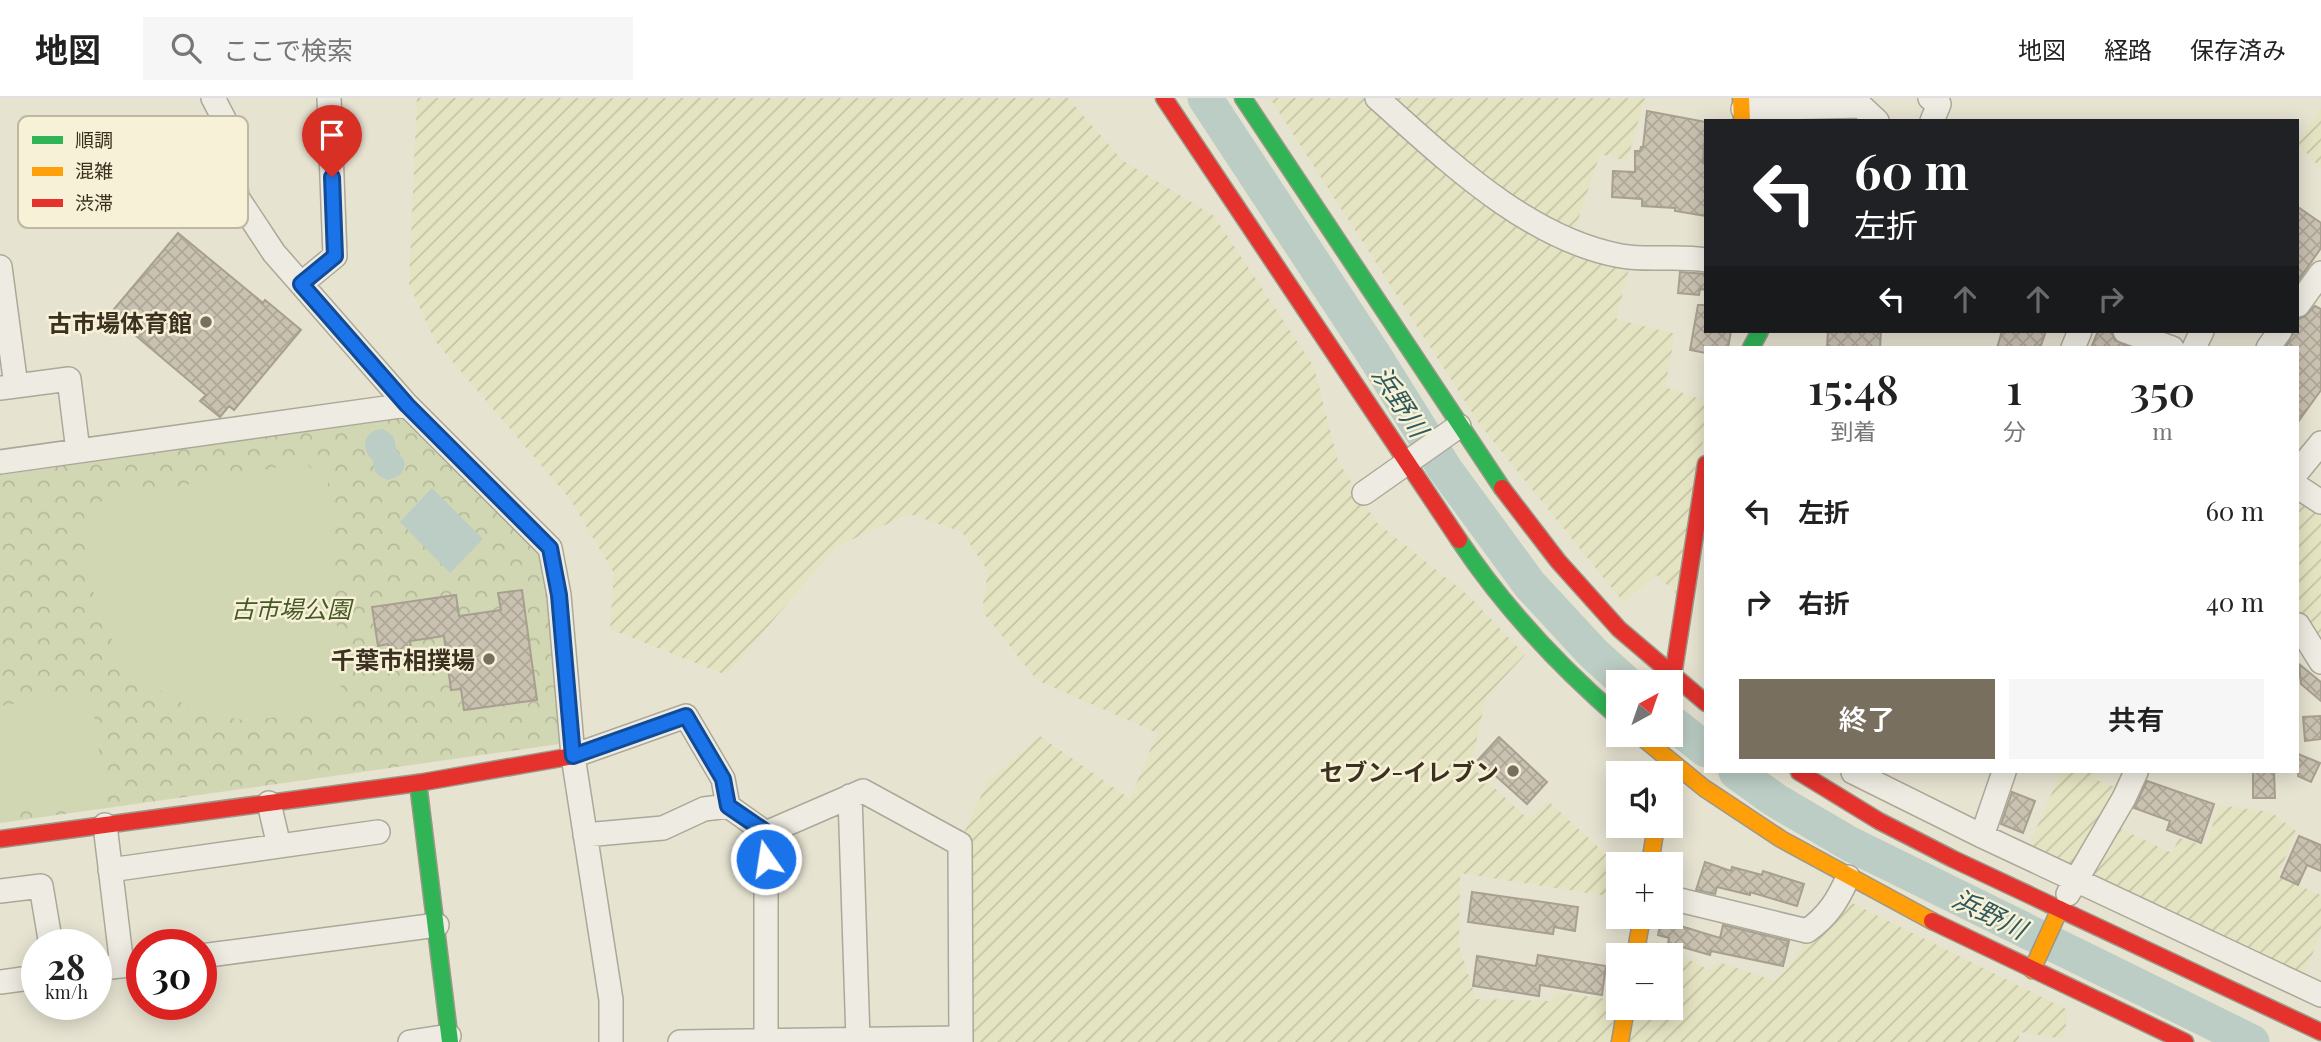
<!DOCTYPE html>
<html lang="ja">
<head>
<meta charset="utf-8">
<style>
	body { margin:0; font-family:"Playfair Display","Noto Sans JP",serif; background:#f6f6f6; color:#222; height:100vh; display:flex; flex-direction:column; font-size:26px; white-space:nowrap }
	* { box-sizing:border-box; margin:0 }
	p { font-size:23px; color:#767676 }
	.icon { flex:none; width:38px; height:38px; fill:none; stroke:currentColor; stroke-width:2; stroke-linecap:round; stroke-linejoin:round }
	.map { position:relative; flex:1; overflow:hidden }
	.details { position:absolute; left:1704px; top:248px; width:595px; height:427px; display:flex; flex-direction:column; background:#fff; border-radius:0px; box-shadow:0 4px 18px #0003 }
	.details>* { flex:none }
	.guide { position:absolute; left:1704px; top:21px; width:595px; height:214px; border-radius:0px; box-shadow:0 4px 18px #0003; background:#202124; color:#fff; overflow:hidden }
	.needle { width:46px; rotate:40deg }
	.buttons { position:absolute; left:1606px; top:572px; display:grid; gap:14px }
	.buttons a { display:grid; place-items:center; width:77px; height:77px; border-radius:0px; background:#fff; box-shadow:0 4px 18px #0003; font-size:35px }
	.speed { position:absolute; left:21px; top:831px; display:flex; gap:14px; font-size:35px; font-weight:700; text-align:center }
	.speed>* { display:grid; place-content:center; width:91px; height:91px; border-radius:50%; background:#fff; box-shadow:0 4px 18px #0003; line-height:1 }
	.speed small { font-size:18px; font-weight:400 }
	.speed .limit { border:10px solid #d22; background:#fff; color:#111 }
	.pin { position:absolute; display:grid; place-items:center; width:60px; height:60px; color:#fff; margin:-72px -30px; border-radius:50% 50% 50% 0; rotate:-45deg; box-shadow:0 0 7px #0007 }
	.pin .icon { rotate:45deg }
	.me { position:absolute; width:77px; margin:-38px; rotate:347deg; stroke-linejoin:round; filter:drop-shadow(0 0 5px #0008) }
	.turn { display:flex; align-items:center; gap:24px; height:147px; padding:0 35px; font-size:32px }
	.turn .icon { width:91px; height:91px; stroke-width:2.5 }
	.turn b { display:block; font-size:49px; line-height:60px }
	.lanes { display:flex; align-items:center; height:66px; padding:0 35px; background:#0003; justify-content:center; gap:35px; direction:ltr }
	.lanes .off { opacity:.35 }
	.eta { display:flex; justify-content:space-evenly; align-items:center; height:119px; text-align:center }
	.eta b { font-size:42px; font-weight:600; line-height:49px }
	.primary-button { display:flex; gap:14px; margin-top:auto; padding:14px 35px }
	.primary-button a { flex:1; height:80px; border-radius:0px; background:#786f5e; color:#fff; font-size:28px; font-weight:600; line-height:80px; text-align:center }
	.primary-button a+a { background:#f6f6f6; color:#222 }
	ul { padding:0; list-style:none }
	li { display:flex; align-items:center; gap:21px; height:91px; padding:0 35px }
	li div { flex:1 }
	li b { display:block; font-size:26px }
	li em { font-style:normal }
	header { display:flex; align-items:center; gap:42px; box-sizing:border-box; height:98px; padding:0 35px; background:#fff; border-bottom:2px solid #e0e0e0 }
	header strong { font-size:33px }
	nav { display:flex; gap:38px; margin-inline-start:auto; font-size:24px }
	.search { width:490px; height:63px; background:#f6f6f6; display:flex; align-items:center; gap:18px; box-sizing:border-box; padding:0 24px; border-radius:0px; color:#767676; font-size:26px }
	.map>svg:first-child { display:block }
	.farmland { fill:url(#farmland-furrows) }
	.park { fill:url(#park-crowns) }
	.pitch { fill:#d2d7b3 }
	.water { fill:#bbcdc4 }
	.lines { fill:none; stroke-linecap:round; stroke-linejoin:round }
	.river { stroke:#bbcdc4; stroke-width:35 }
	.building { fill:url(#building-cross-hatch); stroke:#a79f8f; stroke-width:2 }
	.street-casing { stroke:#aca899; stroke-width:26 }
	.fast-casing { stroke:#9c9789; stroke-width:19 }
	.slow-casing { stroke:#9c9789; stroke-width:19 }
	.jam-casing { stroke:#9c9789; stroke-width:19 }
	.street { stroke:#eeece2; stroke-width:23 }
	.fast { stroke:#30b455; stroke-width:16 }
	.slow { stroke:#ff9f0a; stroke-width:16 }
	.jam { stroke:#e5322d; stroke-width:16 }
	.route-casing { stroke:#114b97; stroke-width:18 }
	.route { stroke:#1a73e8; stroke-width:12 }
	.poi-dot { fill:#786f5e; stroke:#f7f2d7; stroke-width:2.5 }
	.labels { text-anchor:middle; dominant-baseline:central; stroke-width:5; stroke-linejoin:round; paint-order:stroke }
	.poi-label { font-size:24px; font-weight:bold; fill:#3c3120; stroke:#f7f2d7; text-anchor:end }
	.park-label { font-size:24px; font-style:italic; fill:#465926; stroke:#f7f2d7 }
	.water-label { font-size:26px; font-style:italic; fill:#2f595c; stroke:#f7f2d7 }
	.key { fill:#f7f2d7; stroke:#bfb8a0; stroke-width:2 }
	.key-label { font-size:19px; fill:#3c3120 }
</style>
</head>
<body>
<header>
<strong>地図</strong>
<div class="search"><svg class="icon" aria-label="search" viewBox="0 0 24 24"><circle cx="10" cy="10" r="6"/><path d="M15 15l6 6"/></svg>ここで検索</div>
<nav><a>地図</a><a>経路</a><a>保存済み</a></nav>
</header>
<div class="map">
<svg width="2321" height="944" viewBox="0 0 2321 944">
	<defs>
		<pattern id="farmland-furrows" width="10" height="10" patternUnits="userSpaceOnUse" patternTransform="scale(1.75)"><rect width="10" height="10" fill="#e5e4c2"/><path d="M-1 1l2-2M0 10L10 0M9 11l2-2" fill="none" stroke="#c5c4a6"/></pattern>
		<pattern id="park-crowns" width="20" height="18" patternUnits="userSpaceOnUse" patternTransform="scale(1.75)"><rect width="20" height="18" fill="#d2d7b3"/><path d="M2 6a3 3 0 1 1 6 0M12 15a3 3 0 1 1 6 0" fill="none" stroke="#b5b99a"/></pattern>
		<pattern id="building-cross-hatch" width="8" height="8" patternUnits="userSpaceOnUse" patternTransform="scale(1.75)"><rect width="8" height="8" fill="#cac2b1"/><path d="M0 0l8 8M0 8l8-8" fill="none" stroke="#aea798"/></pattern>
	</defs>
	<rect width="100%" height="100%" fill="#e6e3d1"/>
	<path class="farmland" d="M417,0H1068L1122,62L1214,118L1314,269L1338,363L1376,424L1469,498L1525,557L1486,599L1471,668L1528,721L1548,703L1619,768V793L1613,799L1460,775L1459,848L1476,901L1549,903L1558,894L1619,903V910H1671V858L1648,857L1650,841L1709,872L1719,864L1775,883L1844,801L2068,912L2064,941L2020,934L2018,944H968L964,735L988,683L1040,638L1130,701L1157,635L1037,582L982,513L988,473L962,434L910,416L837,448L726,577L610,531L614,475L570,401L435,243L409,186Z
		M1270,0H1645L1627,63L1600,56L1569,149L1630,167L1616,221L1675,236L1665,289L1706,303V326L1676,496L1657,477L1624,505L1481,328Z
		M2321,10V71L2298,45Z
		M2298,399L2321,414V542L2298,511Z
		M2061,674H2095L2092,680L2120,691L2102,722L2172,755L2179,740L2206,748L2219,707L2271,714L2297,734L2277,778L2321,797V834L2303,880L2028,750Z"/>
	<path class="park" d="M406,319L541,453L567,645L0,725V377Z"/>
	<path class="pitch" d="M304,364L328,384L342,609L249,623L198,614L156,590L117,553L94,499L83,407Z
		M91,596L106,702L2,716L0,608Z"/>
	<path class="water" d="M383,331L393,338C395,342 395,346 396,350C400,361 410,360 401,376L389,382C378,380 372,373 373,362C359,350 364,332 383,331Z
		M432,390L483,441L450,475L400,424Z"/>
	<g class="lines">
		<path class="river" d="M1205,0L1374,257L1445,371L1530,487L1593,555L1625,584
			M1671,624L1706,652
			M1736,674L1775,702L1850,746L2252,944"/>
	</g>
	<path class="building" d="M1647,13L1706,24L1703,65H1706V118L1675,113V110L1642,108V101L1612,99L1613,73L1635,74V53H1640L1641,49H1643Z
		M2298,109L2321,125V150L2298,183Z
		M178,135L263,205L265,202L301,232L234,312L229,308L220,319L200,303L206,297L110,216Z
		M1680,174L1706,176V192L1700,191L1699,197L1678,195Z
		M1698,207H1706V233H1731L1728,250H1706V255L1690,252Z
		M2315,208L2321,211V292L2298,324V250H2285L2294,233H2298V221L2304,219Z
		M1828,233H1881L1880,250H1827Z
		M2002,233H2046L2040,250H1997Z
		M2098,233H2111L2115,242L2132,250H2091Z
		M522,492L537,602L464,612L461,591L451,592L444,538L410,543L413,563L391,567L388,546L378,548L372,509L456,497L459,518L501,512L498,495Z
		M2299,566L2321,584V603L2301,586Z
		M2321,618V641L2305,643L2303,619Z
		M1499,639L1547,684L1527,706L1478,662Z
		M2298,656L2320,665L2311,684L2298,678Z
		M2253,674H2274L2275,700H2253Z
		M2147,683L2214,706L2201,745L2167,732L2170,723L2134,710Z
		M2012,694L2035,703L2023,735L2001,726Z
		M2299,738L2321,747V773L2307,767L2298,787L2281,779Z
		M1705,764L1731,773L1732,769L1762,777L1763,773L1804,786L1797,808L1750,794V797L1717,789L1715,796L1696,792Z
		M1472,794L1578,809L1575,833L1554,829L1553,836L1468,824Z
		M1661,822L1720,840L1723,827L1789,843L1783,868L1711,853L1710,857L1668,845L1669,840L1658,837Z
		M1538,857L1606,868L1602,897L1540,887L1539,898L1473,888L1477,858L1536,868Z"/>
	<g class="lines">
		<defs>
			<path id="street" d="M213,0L224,21L231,43L237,99L274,155L407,307L550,450L559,497L573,658L611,902V944
				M1377,0C1446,61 1527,141 1621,158C1649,163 1678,157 1706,162
				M1930,0L1939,6L1932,23
				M1743,11L1861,8L1877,23
				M0,169L16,288
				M301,186L335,158L329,0
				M2298,207L2321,175
				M2125,233L2172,250
				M2073,250L2080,233
				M2194,250L2202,233
				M2268,250L2280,233
				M0,290L69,281L78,353
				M0,364L407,307
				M2298,373L2321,345
				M2298,389L2321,404
				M1364,395L1459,328
				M2298,527L2321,564
				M573,658L686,618L723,681L728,708L766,735
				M1853,674L1982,738L2321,897
				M850,698L858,941
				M269,705L279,748
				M105,727L122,868
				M766,735L863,693L960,746L961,944
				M585,737L663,730L704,711L728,708
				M1982,738L2004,674
				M110,772L378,734
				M0,793L41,788L51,847
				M2068,796L2124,700L2136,674
				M1671,800L1807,833C1828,818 1838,802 1848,779
				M201,858L437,827
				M96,871L142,865
				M0,884L37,879
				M766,943V735
				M410,944L449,938
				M680,944L961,940"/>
			<path id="fast" d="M1243,0L1502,390
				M1751,250L1760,233
				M1459,442C1503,508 1559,568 1619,620
				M418,685L450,944"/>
			<path id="slow" d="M1741,0L1742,23
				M1639,637L1704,690L1781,741L1932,823
				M1650,766L1656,728
				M1635,858L1642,819
				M2032,872L2060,811
				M1620,944L1626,910"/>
			<path id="jam" d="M1164,0L1459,442
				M1502,390L1558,463L1619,531L1706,605
				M1671,591L1706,366
				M1799,674L1879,723L1953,761L2321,934
				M0,741L418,685L573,658
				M1932,823L2185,944"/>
		</defs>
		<use href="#street" class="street-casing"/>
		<use href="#fast" class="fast-casing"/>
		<use href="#slow" class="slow-casing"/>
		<use href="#jam" class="jam-casing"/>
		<use href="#street" class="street"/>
		<use href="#fast" class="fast"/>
		<use href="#slow" class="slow"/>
		<use href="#jam" class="jam"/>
	</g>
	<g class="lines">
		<defs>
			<path id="route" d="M332,79L335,158L301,186L407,307L550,450L559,497L573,658L686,618L723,681L728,708L766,734V761"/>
		</defs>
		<use href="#route" class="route-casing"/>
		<use href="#route" class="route"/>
	</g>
	<g class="poi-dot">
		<circle cx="206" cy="224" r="7"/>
		<circle cx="489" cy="561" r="7"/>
		<circle cx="1513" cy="673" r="7"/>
	</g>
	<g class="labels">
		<g class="poi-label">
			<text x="192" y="224">古市場体育館</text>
			<text x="475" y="561">千葉市相撲場</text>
			<text x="1499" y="673">セブン-イレブン</text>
		</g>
		<g class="park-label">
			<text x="291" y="510">古市場公園</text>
		</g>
		<g class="water-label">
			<text transform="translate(1401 303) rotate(57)">浜野川</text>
			<text transform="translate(1990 815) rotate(26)">浜野川</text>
		</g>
	</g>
	<rect x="18" y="18" width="230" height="112" rx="10" class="key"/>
	<rect x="32" y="38" width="31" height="8" fill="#30b455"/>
	<rect x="32" y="69" width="31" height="9" fill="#ff9f0a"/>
	<rect x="32" y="101" width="31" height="8" fill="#e5322d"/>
	<g class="key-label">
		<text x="75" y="49">順調</text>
		<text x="75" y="80">混雑</text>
		<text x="75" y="112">渋滞</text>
	</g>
</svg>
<div class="buttons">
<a><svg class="needle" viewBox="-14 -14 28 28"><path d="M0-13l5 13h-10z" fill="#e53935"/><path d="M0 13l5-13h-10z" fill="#767676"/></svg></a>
<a><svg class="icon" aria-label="sound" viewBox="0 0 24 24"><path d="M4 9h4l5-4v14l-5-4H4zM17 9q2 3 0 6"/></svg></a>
<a>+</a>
<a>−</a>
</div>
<div class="speed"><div>28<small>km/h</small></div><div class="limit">30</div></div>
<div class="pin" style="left:332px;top:79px;background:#d93025"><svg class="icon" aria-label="arrive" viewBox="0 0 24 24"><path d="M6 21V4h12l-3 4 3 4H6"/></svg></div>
<svg class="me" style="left:766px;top:761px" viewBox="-20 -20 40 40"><circle r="17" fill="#1a73e8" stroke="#fff" stroke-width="3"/><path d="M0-11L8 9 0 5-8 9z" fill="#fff"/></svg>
<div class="guide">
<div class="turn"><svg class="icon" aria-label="left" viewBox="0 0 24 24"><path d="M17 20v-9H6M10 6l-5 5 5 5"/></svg><div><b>60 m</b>左折</div></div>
<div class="lanes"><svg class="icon" aria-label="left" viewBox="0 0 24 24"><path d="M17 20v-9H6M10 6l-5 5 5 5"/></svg><svg class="icon off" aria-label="ahead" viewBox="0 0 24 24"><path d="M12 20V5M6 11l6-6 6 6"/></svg><svg class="icon off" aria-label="ahead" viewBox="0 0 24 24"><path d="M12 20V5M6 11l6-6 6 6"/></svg><svg class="icon off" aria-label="right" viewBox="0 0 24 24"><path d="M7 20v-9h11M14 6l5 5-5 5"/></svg></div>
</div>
<section class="details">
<div class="eta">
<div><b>15:48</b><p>到着</p></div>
<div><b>1</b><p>分</p></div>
<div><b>350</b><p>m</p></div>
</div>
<ul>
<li><svg class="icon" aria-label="left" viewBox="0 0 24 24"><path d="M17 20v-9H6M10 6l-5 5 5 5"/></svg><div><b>左折</b></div><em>60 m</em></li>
<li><svg class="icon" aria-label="right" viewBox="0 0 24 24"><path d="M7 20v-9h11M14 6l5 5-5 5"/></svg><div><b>右折</b></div><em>40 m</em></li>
</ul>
<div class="primary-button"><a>終了</a><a>共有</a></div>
</section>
</div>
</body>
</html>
